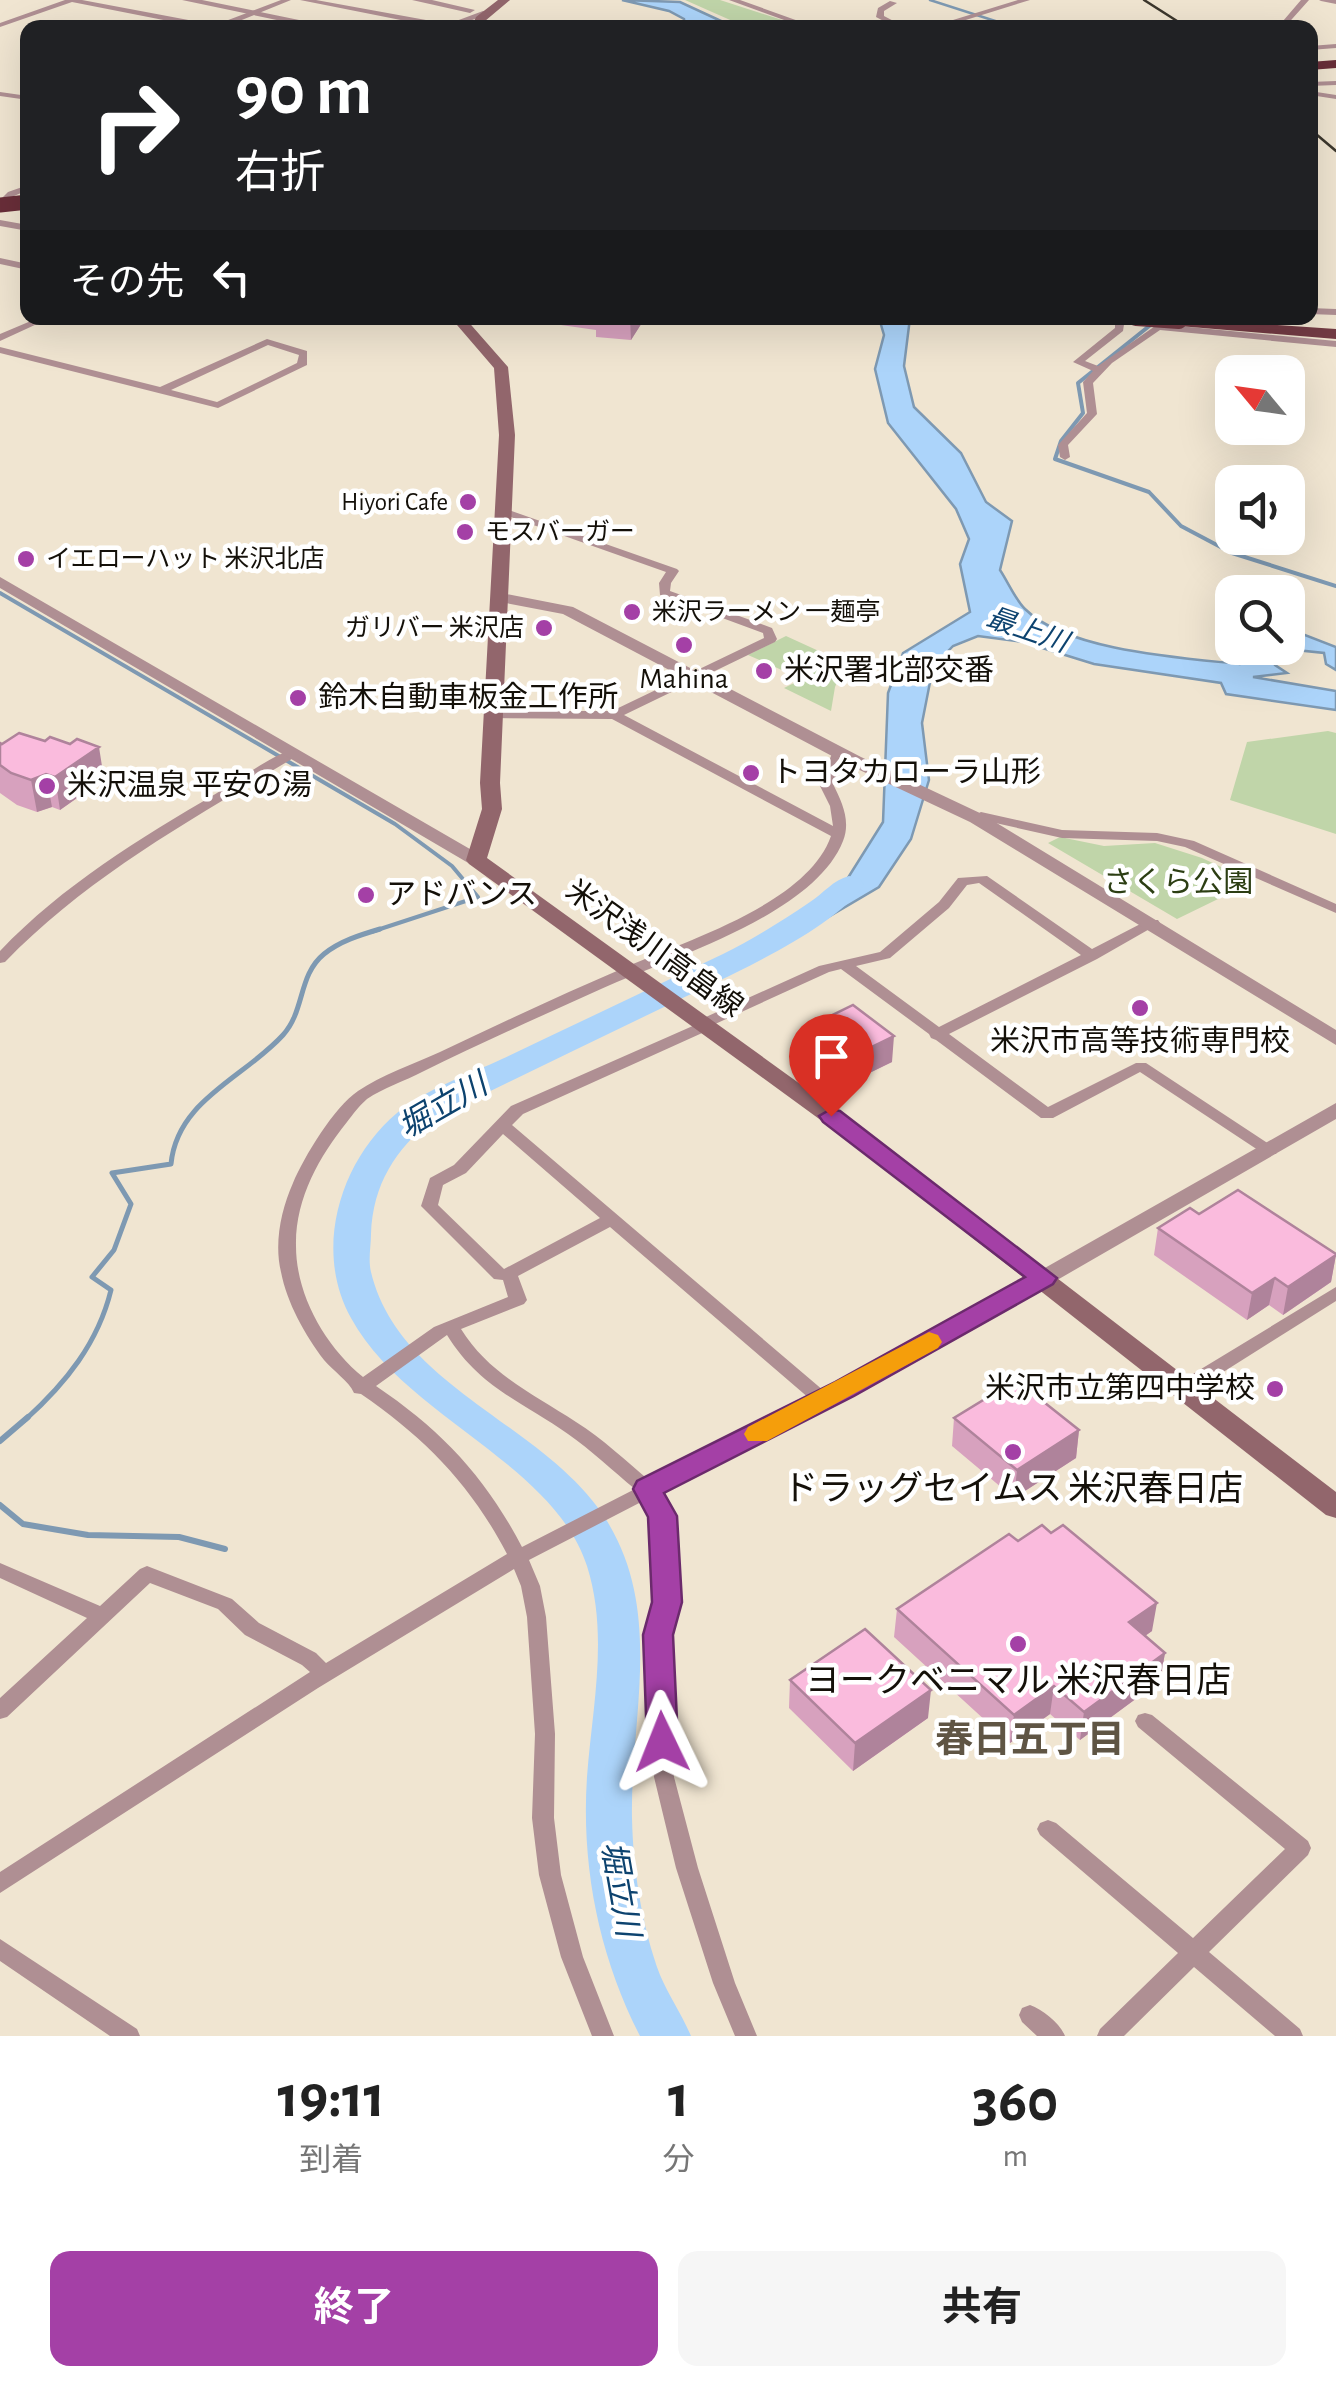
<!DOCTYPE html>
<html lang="ja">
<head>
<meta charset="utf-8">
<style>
	body { margin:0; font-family:"Alegreya Sans","Noto Sans JP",sans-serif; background:#f6f6f6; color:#222; height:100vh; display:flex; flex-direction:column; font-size:38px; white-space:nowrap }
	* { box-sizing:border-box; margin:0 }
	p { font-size:32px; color:#767676 }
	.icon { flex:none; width:55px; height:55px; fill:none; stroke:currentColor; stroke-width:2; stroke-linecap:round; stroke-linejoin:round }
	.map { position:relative; height:2036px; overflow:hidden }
	.details { display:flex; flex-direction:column; background:#fff; flex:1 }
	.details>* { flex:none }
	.top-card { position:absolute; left:20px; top:20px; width:1298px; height:305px; border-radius:20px; box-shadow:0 10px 40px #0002; background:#202124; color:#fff; overflow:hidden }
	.needle { width:65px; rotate:299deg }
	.controls { position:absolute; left:1215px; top:355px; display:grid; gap:20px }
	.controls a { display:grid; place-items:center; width:90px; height:90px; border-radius:20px; background:#fff; box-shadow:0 10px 40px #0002; font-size:50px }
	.pin { position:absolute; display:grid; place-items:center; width:85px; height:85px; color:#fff; margin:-102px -42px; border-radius:50% 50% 50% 0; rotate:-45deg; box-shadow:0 0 10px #0007 }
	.pin .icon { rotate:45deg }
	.me { position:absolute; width:110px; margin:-55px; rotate:358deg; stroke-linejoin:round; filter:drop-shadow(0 0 8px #0008) }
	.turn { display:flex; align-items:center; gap:35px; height:210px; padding:0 50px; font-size:45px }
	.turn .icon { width:130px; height:130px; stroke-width:2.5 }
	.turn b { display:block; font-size:70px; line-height:85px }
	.then { display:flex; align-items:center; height:95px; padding:0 50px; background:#0003; gap:20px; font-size:38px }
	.eta { display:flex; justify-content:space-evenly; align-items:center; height:170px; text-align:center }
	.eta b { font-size:60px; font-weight:700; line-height:70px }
	.cta { display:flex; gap:20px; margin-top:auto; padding:20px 50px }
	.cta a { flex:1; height:115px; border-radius:20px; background:#a440a6; color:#fff; font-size:40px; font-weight:700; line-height:115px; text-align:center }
	.cta a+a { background:#f6f6f6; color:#222 }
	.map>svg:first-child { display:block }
	.green { fill:#c0d5a9 }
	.water { fill:#acd4fa; stroke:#7e99b2; stroke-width:2.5 }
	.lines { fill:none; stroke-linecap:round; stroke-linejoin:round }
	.stream-far3 { stroke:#7e99b2; stroke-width:2.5 }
	.stream-far2 { stroke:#7e99b2; stroke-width:4 }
	.stream-far1 { stroke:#7e99b2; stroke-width:5 }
	.stream { stroke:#7e99b2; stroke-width:6 }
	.river { fill:#acd4fa; fill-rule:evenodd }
	.minor { fill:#af8f93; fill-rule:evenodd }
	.tertiary { fill:#af8f93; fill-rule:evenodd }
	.secondary { fill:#92666c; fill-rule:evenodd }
	.trunk { fill:#733b44; fill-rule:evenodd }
	.motorway { fill:#692e39; fill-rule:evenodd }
	.rail { stroke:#3c372d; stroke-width:2.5 }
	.trunk-bridge { stroke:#733b44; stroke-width:16 }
	.motorway-bridge { stroke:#692e39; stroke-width:15 }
	.wall { fill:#d7a1be }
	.shaded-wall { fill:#af839b }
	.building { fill:#fabbdd; stroke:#af839b; stroke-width:2.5 }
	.route { fill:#a440a6; stroke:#6b2a6c; stroke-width:2.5 }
	.slow { fill:#f59e0b }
	.poi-dot { fill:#a440a6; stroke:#fff; stroke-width:4 }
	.labels { text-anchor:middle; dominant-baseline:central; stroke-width:9; stroke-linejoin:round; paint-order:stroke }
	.far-poi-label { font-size:25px; fill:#141009; stroke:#fff; text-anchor:start }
	.far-water-label { font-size:28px; font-style:italic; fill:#0d436f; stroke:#fff }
	.poi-label { font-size:30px; fill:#141009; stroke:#fff; text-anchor:start }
	.park-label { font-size:30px; fill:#2c3e13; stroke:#fff }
	.street-label { font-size:30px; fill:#141009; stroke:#fff }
	.water-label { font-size:32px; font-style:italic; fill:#0d436f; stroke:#fff }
	.near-poi-label { font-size:35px; fill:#141009; stroke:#fff }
	.near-neighbourhood-label { font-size:38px; font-weight:bold; fill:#5f5544; stroke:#fff }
</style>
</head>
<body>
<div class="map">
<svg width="1336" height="2036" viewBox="0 0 1336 2036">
	<rect width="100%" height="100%" fill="#f0e5d1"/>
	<path class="green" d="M685,0H720L804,27H746Z
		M786,636L845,663L835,687L831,711L784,688L802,679L748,655Z
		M1328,731L1336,733V834L1230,800L1247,742Z
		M1060,837L1104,846L1155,843L1202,858L1253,882L1177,919L1048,843Z"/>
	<path class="water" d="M622,0L680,2L734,27H685L684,19L669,11Z
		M879,318H910L904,366L914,407L961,453L986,502L1012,521L1000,570C1008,582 1015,599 1025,609C1067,651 1183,658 1240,664L1252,656V648H1288V637L1305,635L1336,647V670L1326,664L1324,653L1276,648L1275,665L1287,673L1253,677L1336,691V710L1226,694L1221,683L1094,664L1023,642L978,636L953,646L933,667L922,723L929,780L911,839L879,887L791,939L846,881L883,822L888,693L903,653L970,612L960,564L969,539L956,509L888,423L875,369L884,335Z"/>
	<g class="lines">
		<path class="stream-far3" d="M930,0L1017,28"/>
		<path class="stream-far2" d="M1153,323L1078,383L1083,413L1061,441L1055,459L1149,492L1181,526L1232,553L1336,586
			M0,593L395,824L452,866L478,897L371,932"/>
		<path class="stream-far1" d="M25,1420C66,1383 98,1343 111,1290L92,1277L114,1250L131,1204L112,1173L171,1164C177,1100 244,1078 283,1035C305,1011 298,975 324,954C340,941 360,935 380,929"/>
		<path class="stream" d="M0,1441L28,1417
			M0,1505L23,1524L88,1535L179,1537L225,1549"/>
		<path class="river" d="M849,876L860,879L864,885C831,933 715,982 662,1008C585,1045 509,1082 433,1119C395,1150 373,1184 371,1234C371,1246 368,1260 371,1272C399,1389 547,1424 607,1521C664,1614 630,1718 632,1818C633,1870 642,1927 660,1975C669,1996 682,2015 691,2036H640C599,1956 581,1867 587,1777C592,1708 609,1635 587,1566C553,1462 405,1417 351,1318C313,1250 340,1161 397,1113C426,1089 468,1075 502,1059C576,1024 649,989 723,954C753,939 782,921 810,902C824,893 833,880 849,876Z"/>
		<path class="minor" d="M65,0H82L215,25L281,0H291L222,28H204L72,2L0,27V23Z
			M300,0H316L448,24L483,11L490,13L452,28H441Z
			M729,0H740L818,28H806Z
			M1018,0H1030L940,28H927Z
			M1301,0H1309L1284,28H1277Z
			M1319,0H1336V4L1321,1Z
			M890,1L897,3L884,11V16L907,28H897L876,17L878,8Z
			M1336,44V48L1310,50V46Z
			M1336,81V85L1310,86V82Z
			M1310,91L1336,95V99L1310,95Z
			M0,92L28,96V100L0,96Z
			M28,185V190L14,196L6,204H0V200L8,192Z
			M0,220L28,225V231L0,226Z
			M0,258L28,264V270L0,264Z
			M1310,308L1336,309V315L1310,314Z
			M38,318H50L0,341V334Z
			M1084,318L1115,321L1116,318H1125L1123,331L1085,361L1098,366L1158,324L1336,341V347L1160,330L1112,363L1093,383L1097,414L1068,445L1070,457L1065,460L1060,457L1058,445L1087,413L1083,382L1093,371L1073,362L1115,328V325L1088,321Z
			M267,339L307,351V365L218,408L0,353V347L160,387ZM268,345L299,355L297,363L217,402L171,390Z
			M506,509L677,569L679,571L671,583L670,591L772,628L777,639L775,642L624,715L833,826L830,806L819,784L834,749H844L845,752L833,784C842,802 851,821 843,841C814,915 670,958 601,989C541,1016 481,1043 422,1072C405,1081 383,1088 367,1099C360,1105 353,1114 347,1122C319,1157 295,1199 296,1246C296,1295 325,1346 363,1377L434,1327L508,1297L503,1280L494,1279L421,1206L430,1178L454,1165L511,1106L695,1025L697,1021L819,966L880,952L939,902L958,878L987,876L1092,949L1148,920H1158L1160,923L1097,959L949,1034L1048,1107L1136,1063H1146L1278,1150L1276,1154H1264L1140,1072L1053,1118H1041L936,1040L931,1038L929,1034L841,969L829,972L713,1025L711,1029L523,1114L512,1125L824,1391L1038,1274H1050L1053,1278L1050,1282L829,1405L659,1493L672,1517L677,1602L668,1635L674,1777L698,1868L735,1983L757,2036H735L713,1983L676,1868L654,1777L648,1635L657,1602L654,1517L645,1500L529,1560L540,1586L546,1617L555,1734L554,1818L561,1875L583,1957L614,2036H592L561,1957L539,1875L532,1818L535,1734L527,1617L521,1586L514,1569L318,1688L0,1893V1872L310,1672L302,1665L245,1635L218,1609L150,1583L7,1717L0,1719V1698L87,1618L0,1578V1563L100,1606L140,1569L147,1566L232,1599L259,1623L316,1653L326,1663L507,1554C471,1485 425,1438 361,1394L354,1393C349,1381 333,1371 324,1360C305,1335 287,1303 281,1272C274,1243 281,1210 293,1183C304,1157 334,1107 358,1091C382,1075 413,1064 440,1052C501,1023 563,994 626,967C687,940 807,904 831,836L612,719L492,718L490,715L496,711H612L764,638L763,633L660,595L659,583L666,572L502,514L500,512ZM979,883L1081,955L939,1027L856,966L890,958L949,908L967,885ZM503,1134L600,1218L504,1269L438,1205L443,1185L466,1173ZM610,1227L810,1399L650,1481C626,1461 603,1439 576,1422C533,1394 489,1374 461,1329L524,1304L527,1300L518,1276ZM447,1335C480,1388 520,1400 568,1434C591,1450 613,1471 635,1489L522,1547C485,1476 441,1430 376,1386Z
			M290,750L295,751L296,754L295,757C193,819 89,875 5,962L0,963V951C63,885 139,839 217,793C240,779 265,760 290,750Z
			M981,812L1062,830L1157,833L1194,841L1336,904V913L1185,847L1157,841L1062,838L982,820L971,821L969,818Z
			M1336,1287V1301L1190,1393L1184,1394L1178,1393L1175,1388L1178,1383Z
			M1145,1713L1152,1715L1308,1841L1311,1848L1308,1855L1209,1952L1300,2029L1303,2036H1275L1194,1967L1124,2036H1097L1100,2029L1178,1953L1040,1835L1037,1829L1040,1823L1048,1820L1056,1823L1193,1938L1285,1849L1138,1727L1135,1721L1138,1715Z
			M0,1939L137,2029L140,2036H110L0,1961Z
			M1030,2005C1043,2010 1060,2023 1065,2036H1037L1022,2022L1019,2015L1022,2008Z"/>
		<path class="tertiary" d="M182,0H202L338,28H315Z
			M412,0H432L475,10L470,13Z
			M0,577L482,856L485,860L476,866L470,864L0,588Z
			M501,593L573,607L861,757L982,814L1336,1030V1045L970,822L849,765L563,614L495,601L493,598Z
			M1336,1103V1119L1052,1283H1036L1033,1278L1036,1273Z"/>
		<path class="secondary" d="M498,0H510L485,21L482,28H471L476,17Z
			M451,318H465L508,367L515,435L500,783L502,809L487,858L864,1130L1336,1492V1518L1326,1515L848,1140L469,864L466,860L482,809L480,783L499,435L494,368Z"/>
		<path class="trunk" d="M1173,318L1336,329V339L1179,326L1171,321Z"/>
		<path class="motorway" d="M1336,60V68L1310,70V62Z"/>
		<path class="rail" d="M1144,0L1188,28
			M1310,129L1336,151"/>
		<path class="trunk-bridge" d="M1136,318L1179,321"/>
		<path class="motorway-bridge" d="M0,205L28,202"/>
	</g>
	<path class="wall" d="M561,318H645L631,340L596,337V330L561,325Z
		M0,743L2,744L104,779L60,810L52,807L37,812L17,805L0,793Z
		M816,1023L892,1062L855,1080L815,1049Z
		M1199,1214L1336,1254L1331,1282L1283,1315L1269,1305L1247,1320L1154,1255L1158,1228Z
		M954,1418L1079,1430L1076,1458L1014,1498L952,1446Z
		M1018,1541L1152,1631L1145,1636L1165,1653L1160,1681L1080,1740L1050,1714L1010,1743L894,1637L897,1609Z
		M790,1680L928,1718L853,1771L789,1708Z"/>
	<path class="shaded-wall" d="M630,318H645L631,340Z
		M99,747L104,779L60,810L55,777Z
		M46,774L52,807L37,812L31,780Z
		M894,1036L892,1062L855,1080L857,1054Z
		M1336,1255L1331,1282L1283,1315L1288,1287Z
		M1275,1278L1269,1305L1247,1320L1252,1293Z
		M1079,1430L1076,1458L1014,1498L1017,1470Z
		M1157,1603L1152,1631L1125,1650L1129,1622Z
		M1165,1653L1160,1681L1080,1740L1084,1712Z
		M1054,1686L1050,1714L1010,1743L1014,1715Z
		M931,1690L928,1718L853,1771L855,1743Z"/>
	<path class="building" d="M19,733L45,741L50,737L70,744L77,739L99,747L55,777L46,774L31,780L11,773L0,765V743L2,744Z
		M853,1005L894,1036L857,1054L816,1023Z
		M1238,1190L1336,1254V1255L1288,1287L1275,1278L1252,1293L1158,1228L1190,1208L1199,1214Z
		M1016,1380L1079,1430L1017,1470L954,1418Z
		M1042,1525L1051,1533L1063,1525L1157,1603L1129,1622L1165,1653L1084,1712L1054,1686L1014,1715L897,1609L1009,1534L1018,1541Z
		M865,1629L931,1690L855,1743L790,1680Z"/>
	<path class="route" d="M831,1109L840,1111L1057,1278L1053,1284L854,1396L664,1493L677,1516L682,1602L673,1635L678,1742L673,1751L662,1754L651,1751L647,1742L643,1635L652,1602L648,1517L633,1489L637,1481L835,1382L1025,1277L823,1122L819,1116Z"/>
	<path class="slow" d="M929,1332L938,1335L942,1342L938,1348L767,1441H748L744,1434L748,1427Z"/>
	<g class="poi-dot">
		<circle cx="468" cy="502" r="10"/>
		<circle cx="465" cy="532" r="10"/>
		<circle cx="26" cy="559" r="10"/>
		<circle cx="632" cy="612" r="10"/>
		<circle cx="544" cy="628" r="10"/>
		<circle cx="684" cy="645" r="10"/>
		<circle cx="764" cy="671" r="10"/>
		<circle cx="298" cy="698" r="10"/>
		<circle cx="751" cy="773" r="10"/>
		<circle cx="47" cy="786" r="10"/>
		<circle cx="366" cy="895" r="10"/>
		<circle cx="1140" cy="1008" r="10"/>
		<circle cx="1275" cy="1389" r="10"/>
		<circle cx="1013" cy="1452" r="10"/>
		<circle cx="1018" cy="1644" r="10"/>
	</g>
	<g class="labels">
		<g class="far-poi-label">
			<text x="448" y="502" text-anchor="end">Hiyori Cafe</text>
			<text x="485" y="532">モスバーガー</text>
			<text x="46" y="559">イエローハット 米沢北店</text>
			<text x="652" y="612">米沢ラーメン 一麺亭</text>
			<text x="524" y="628" text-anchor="end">ガリバー 米沢店</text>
		</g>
		<g class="far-water-label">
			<text transform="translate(1027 631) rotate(19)">最上川</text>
		</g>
		<g class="poi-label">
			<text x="784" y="671">米沢署北部交番</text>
			<text x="684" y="679" text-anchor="middle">Mahina</text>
			<text x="318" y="698">鈴木自動車板金工作所</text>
			<text x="771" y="773">トヨタカローラ山形</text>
			<text x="67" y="786">米沢温泉 平安の湯</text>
			<text x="386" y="895">アドバンス</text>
			<text x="1140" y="1042" text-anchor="middle">米沢市高等技術専門校</text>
			<text x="1255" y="1389" text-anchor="end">米沢市立第四中学校</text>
		</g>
		<g class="park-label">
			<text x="1178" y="883">さくら公園</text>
		</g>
		<g class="street-label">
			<text transform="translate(654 949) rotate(36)">米沢浅川高畠線</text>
		</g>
		<g class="water-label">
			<text transform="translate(443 1106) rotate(-30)">堀立川</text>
			<text transform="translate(620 1889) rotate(80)">堀立川</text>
		</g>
		<g class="near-poi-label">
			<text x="1013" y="1489">ドラッグセイムス 米沢春日店</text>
			<text x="1018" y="1681">ヨークベニマル 米沢春日店</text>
		</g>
		<g class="near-neighbourhood-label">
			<text x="1030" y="1741">春日五丁目</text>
		</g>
	</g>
</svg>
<div class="controls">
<a><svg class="needle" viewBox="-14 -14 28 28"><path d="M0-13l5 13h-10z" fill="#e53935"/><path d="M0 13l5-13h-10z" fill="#767676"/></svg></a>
<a><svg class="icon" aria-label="sound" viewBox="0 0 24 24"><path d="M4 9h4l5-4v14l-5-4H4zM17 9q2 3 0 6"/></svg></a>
<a><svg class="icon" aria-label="search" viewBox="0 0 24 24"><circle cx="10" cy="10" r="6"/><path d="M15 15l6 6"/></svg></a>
</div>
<div class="pin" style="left:831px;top:1116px;background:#d93025"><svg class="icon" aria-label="arrive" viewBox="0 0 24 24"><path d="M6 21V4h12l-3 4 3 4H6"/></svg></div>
<svg class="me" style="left:662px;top:1742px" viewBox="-20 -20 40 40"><path d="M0-17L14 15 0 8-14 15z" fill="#a440a6" stroke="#fff" stroke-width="4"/></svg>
<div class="top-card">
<div class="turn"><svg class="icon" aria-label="right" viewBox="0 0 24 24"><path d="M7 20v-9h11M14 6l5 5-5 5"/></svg><div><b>90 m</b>右折</div></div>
<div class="then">その先<svg class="icon" aria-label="left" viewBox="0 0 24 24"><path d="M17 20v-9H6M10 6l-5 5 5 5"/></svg></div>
</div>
</div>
<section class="details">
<div class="eta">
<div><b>19:11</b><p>到着</p></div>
<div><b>1</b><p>分</p></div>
<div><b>360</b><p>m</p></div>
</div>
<div class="cta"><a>終了</a><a>共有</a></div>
</section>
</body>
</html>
